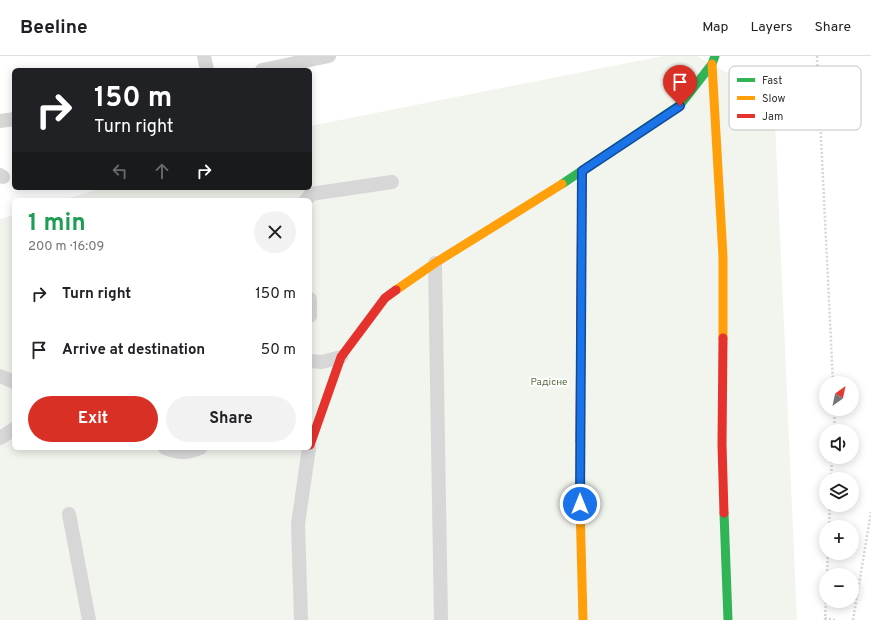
<!DOCTYPE html>
<html lang="en">
<head>
<meta charset="utf-8">
<style>
	body { margin:0; font-family:Overpass,sans-serif; background:#f2f2f2; color:#202124; height:100vh; display:flex; flex-direction:column; font-size:15px; white-space:nowrap }
	* { box-sizing:border-box; margin:0 }
	p { font-size:13px; color:#757577 }
	.icon { flex:none; width:22px; height:22px; fill:none; stroke:currentColor; stroke-width:2; stroke-linecap:round; stroke-linejoin:round }
	.map { position:relative; flex:1; overflow:hidden }
	.drawer { position:absolute; left:12px; top:142px; width:300px; height:252px; display:flex; flex-direction:column; background:#fff; border-radius:6px; box-shadow:0 2px 10px #0003 }
	.drawer>* { flex:none }
	.banner { position:absolute; left:12px; top:12px; width:300px; height:122px; border-radius:6px; box-shadow:0 2px 10px #0003; background:#202124; color:#fff; overflow:hidden }
	.needle { width:26px; rotate:33deg }
	.controls { position:absolute; left:819px; top:320px; display:grid; gap:8px }
	.controls a { display:grid; place-items:center; width:40px; height:40px; border-radius:50%; background:#fff; box-shadow:0 2px 10px #0003; font-size:20px }
	.pin { position:absolute; display:grid; place-items:center; width:34px; height:34px; color:#fff; margin:-41px -17px; border-radius:50% 50% 50% 0; rotate:-45deg; box-shadow:0 0 4px #0007 }
	.pin .icon { rotate:45deg }
	.me { position:absolute; width:44px; margin:-22px; rotate:0deg; stroke-linejoin:round; filter:drop-shadow(0 0 3px #0008) }
	.turn { display:flex; align-items:center; gap:14px; height:84px; padding:0 16px; font-size:18px }
	.turn .icon { width:52px; height:52px; stroke-width:2.5 }
	.turn b { display:block; font-size:28px; line-height:34px }
	.lanes { display:flex; align-items:center; height:38px; padding:0 16px; background:#0003; justify-content:center; gap:20px; direction:ltr }
	.lanes .off { opacity:.35 }
	.round { display:grid; place-items:center; flex:none; width:42px; height:42px; border-radius:21px; background:#f2f2f2 }
	.head { display:flex; align-items:center; justify-content:space-between; height:68px; padding:0 16px }
	h1 { font-size:24px; font-weight:700; line-height:30px; color:#1e9e55 }
	.button { display:flex; gap:8px; margin-top:auto; padding:8px 16px }
	.button a { flex:1; height:46px; border-radius:24px; background:#d93025; color:#fff; font-size:16px; font-weight:700; line-height:46px; text-align:center }
	.button a+a { background:#f2f2f2; color:#202124 }
	ul { padding:0; list-style:none }
	li { display:flex; align-items:center; gap:12px; height:56px; padding:0 16px }
	li div { flex:1 }
	li b { display:block; font-size:15px }
	li em { font-style:normal }
	header { display:flex; align-items:center; gap:24px; box-sizing:border-box; height:56px; padding:0 20px; background:#fff; border-bottom:1px solid #e0e0e0 }
	header strong { font-size:19px }
	nav { display:flex; gap:22px; margin-inline-start:auto; font-size:14px }
	.map>svg:first-child { display:block }
	.green { fill:#f1f5ed }
	.lines { fill:none; stroke-linecap:round; stroke-linejoin:round }
	.path { stroke:#d6d6d6; stroke-width:2.5; stroke-dasharray:2 2; stroke-linecap:butt }
	.street { stroke:#d7d7d7; stroke-width:14 }
	.fast { stroke:#30b455; stroke-width:9 }
	.slow { stroke:#ff9f0a; stroke-width:9 }
	.jam { stroke:#e5322d; stroke-width:9 }
	.route-casing { stroke:#114b97; stroke-width:10 }
	.route { stroke:#1a73e8; stroke-width:7 }
	.labels { text-anchor:middle; dominant-baseline:central; stroke-width:4; stroke-linejoin:round; paint-order:stroke }
	.park-label { font-size:10px; fill:#56703f; stroke:#fff }
	.key { fill:#fff; stroke:#c2c2c2; stroke-width:1 }
	.key-label { font-size:11px; fill:#333 }
</style>
</head>
<body>
<header>
<strong>Beeline</strong>
<nav><a>Map</a><a>Layers</a><a>Share</a></nav>
</header>
<div class="map">
<svg width="871" height="564" viewBox="0 0 871 564">
	<rect width="100%" height="100%" fill="#fff"/>
	<path class="green" d="M663,0H697L774,43L797,564H0V163L14,159V392H310V144H63L102,132H310V70Z"/>
	<g class="lines">
		<path class="path" d="M817,0L833,327
			M834,375L835,353
			M831,423L832,401
			M829,471L830,449
			M827,519L828,497
			M825,562L835,564
			M825,564L826,544
			M853,564L871,456"/>
		<path class="street" d="M204,0L207,14
			M262,14L329,0
			M0,65L14,63
			M0,119L3,121
			M306,144L311,138L392,126
			M435,207L441,564
			M310,243V260
			M310,305L322,306L341,301
			M0,320L14,326
			M0,382L14,373
			M165,392C178,397 187,398 200,392
			M69,458L89,564
			M301,564L298,468L309,392"/>
		<path class="fast" d="M562,128L680,49L712,8L715,0
			M724,457L728,564"/>
		<path class="slow" d="M712,8L723,201V282
			M396,234L435,207L562,128
			M580,385V448L583,564"/>
		<path class="jam" d="M723,282L722,389L724,457
			M580,385L582,115
			M310,389L341,301L385,242L396,234"/>
	</g>
	<g class="lines">
		<defs>
			<path id="route" d="M580,448L582,115L680,50"/>
		</defs>
		<use href="#route" class="route-casing"/>
		<use href="#route" class="route"/>
	</g>
	<g class="labels">
		<g class="park-label">
			<text x="549" y="326">Радісне</text>
		</g>
	</g>
	<rect x="729" y="10" width="132" height="64" rx="6" class="key"/>
	<rect x="737" y="22" width="18" height="4" fill="#30b455"/>
	<rect x="737" y="40" width="18" height="4" fill="#ff9f0a"/>
	<rect x="737" y="58" width="18" height="4" fill="#e5322d"/>
	<g class="key-label">
		<text x="762" y="28">Fast</text>
		<text x="762" y="46">Slow</text>
		<text x="762" y="64">Jam</text>
	</g>
</svg>
<div class="controls">
<a><svg class="needle" viewBox="-14 -14 28 28"><path d="M0-13l5 13h-10z" fill="#e53935"/><path d="M0 13l5-13h-10z" fill="#757577"/></svg></a>
<a><svg class="icon" aria-label="sound" viewBox="0 0 24 24"><path d="M4 9h4l5-4v14l-5-4H4zM17 9q2 3 0 6"/></svg></a>
<a><svg class="icon" aria-label="layers" viewBox="0 0 24 24"><path d="M12 4l9 5-9 5-9-5zM3 14l9 5 9-5"/></svg></a>
<a>+</a>
<a>−</a>
</div>
<div class="pin" style="left:680px;top:50px;background:#d93025"><svg class="icon" aria-label="arrive" viewBox="0 0 24 24"><path d="M6 21V4h12l-3 4 3 4H6"/></svg></div>
<svg class="me" style="left:580px;top:448px" viewBox="-20 -20 40 40"><circle r="17" fill="#1a73e8" stroke="#fff" stroke-width="3"/><path d="M0-11L8 9 0 5-8 9z" fill="#fff"/></svg>
<div class="banner">
<div class="turn"><svg class="icon" aria-label="right" viewBox="0 0 24 24"><path d="M7 20v-9h11M14 6l5 5-5 5"/></svg><div><b>150 m</b>Turn right</div></div>
<div class="lanes"><svg class="icon off" aria-label="left" viewBox="0 0 24 24"><path d="M17 20v-9H6M10 6l-5 5 5 5"/></svg><svg class="icon off" aria-label="ahead" viewBox="0 0 24 24"><path d="M12 20V5M6 11l6-6 6 6"/></svg><svg class="icon" aria-label="right" viewBox="0 0 24 24"><path d="M7 20v-9h11M14 6l5 5-5 5"/></svg></div>
</div>
<section class="drawer">
<div class="head"><div><h1>1 min</h1><p>200 m · 16:09</p></div><a class="round"><svg class="icon" aria-label="close" viewBox="0 0 24 24"><path d="M6 6l12 12M18 6L6 18"/></svg></a></div>
<ul>
<li><svg class="icon" aria-label="right" viewBox="0 0 24 24"><path d="M7 20v-9h11M14 6l5 5-5 5"/></svg><div><b>Turn right</b></div><em>150 m</em></li>
<li><svg class="icon" aria-label="arrive" viewBox="0 0 24 24"><path d="M6 21V4h12l-3 4 3 4H6"/></svg><div><b>Arrive at destination</b></div><em>50 m</em></li>
</ul>
<div class="button"><a>Exit</a><a>Share</a></div>
</section>
</div>
</body>
</html>
